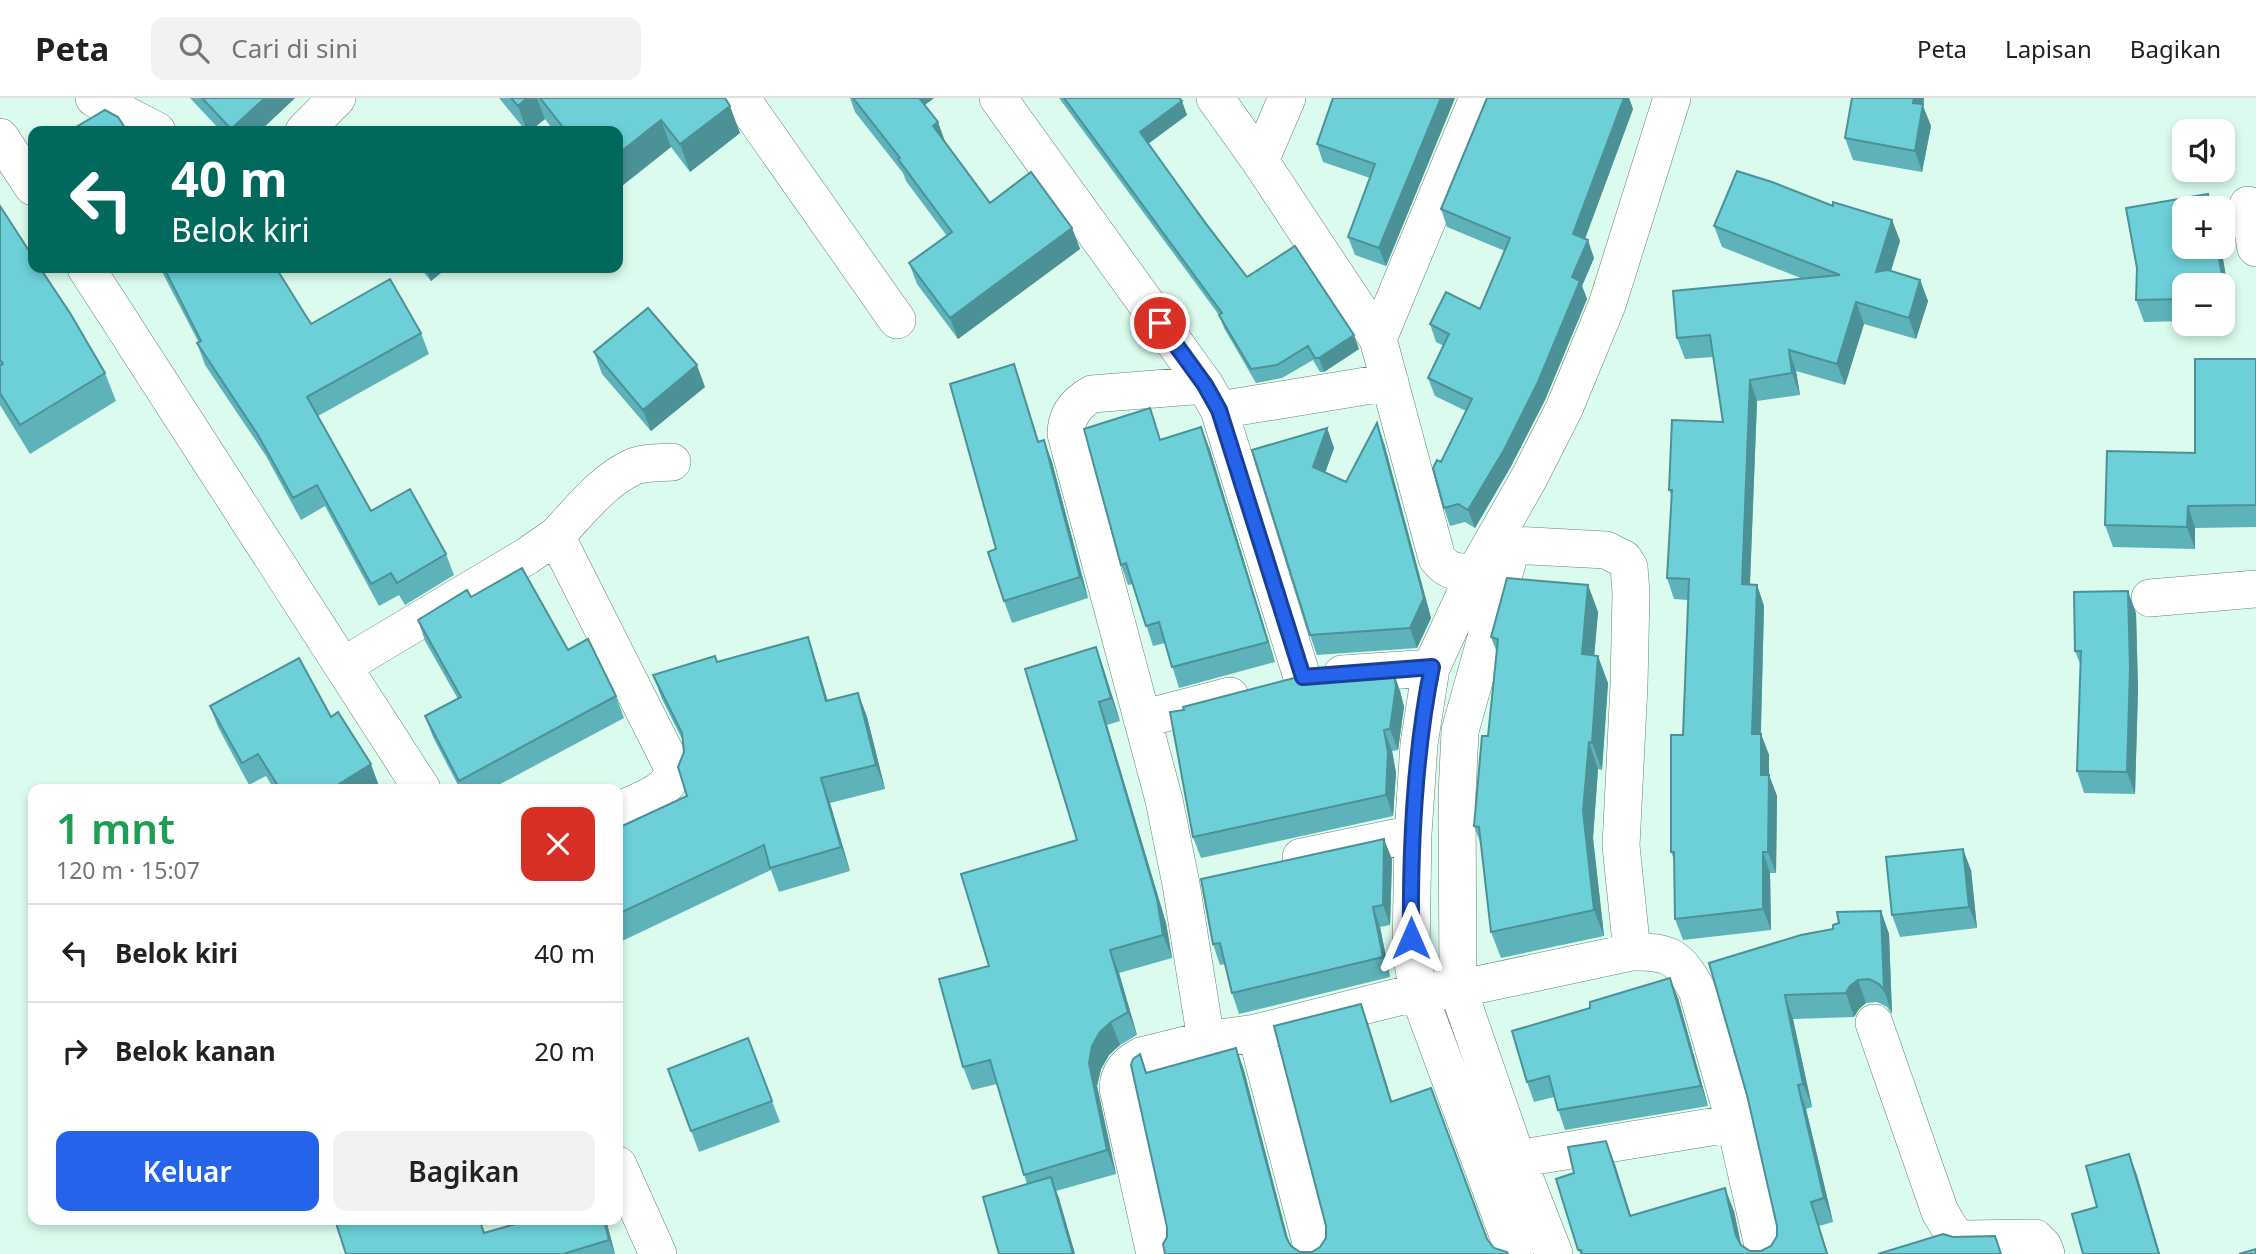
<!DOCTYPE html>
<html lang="id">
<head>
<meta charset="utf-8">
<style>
	body { margin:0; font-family:"Noto Sans",sans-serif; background:#f2f2f2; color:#222; height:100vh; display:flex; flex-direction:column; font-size:26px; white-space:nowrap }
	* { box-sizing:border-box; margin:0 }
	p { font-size:23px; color:#767676 }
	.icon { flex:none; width:38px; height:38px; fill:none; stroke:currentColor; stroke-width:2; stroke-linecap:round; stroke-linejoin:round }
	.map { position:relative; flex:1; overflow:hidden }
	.side { position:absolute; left:28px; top:686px; width:595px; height:441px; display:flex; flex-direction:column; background:#fff; border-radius:14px; box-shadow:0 4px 10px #0003 }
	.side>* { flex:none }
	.top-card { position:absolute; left:28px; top:28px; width:595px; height:147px; border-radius:14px; box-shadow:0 4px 10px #0003; background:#00695c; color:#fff; overflow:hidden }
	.tools { position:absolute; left:2172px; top:21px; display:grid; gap:14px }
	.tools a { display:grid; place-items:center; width:63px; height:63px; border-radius:14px; background:#fff; box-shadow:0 4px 10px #0003; font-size:35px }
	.pin { position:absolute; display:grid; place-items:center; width:60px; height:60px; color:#fff; margin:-30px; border:4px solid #fff; border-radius:50%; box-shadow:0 2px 7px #0007 }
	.me { position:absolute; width:77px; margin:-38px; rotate:0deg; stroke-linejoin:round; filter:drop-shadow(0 0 5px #0008) }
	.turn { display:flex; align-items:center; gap:24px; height:147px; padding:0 28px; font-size:32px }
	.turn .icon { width:91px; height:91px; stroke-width:2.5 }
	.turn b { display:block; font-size:49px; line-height:60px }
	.round { display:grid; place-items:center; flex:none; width:74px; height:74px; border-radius:14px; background:#f2f2f2 }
	.head { display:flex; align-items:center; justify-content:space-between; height:119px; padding:0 28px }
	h1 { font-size:42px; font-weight:600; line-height:52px; color:#1e9e55 }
	.button { display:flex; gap:14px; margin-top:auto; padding:14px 28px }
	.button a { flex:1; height:80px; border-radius:14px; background:#2563eb; color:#fff; font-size:28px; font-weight:600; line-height:80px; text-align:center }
	.button a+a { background:#f2f2f2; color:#222 }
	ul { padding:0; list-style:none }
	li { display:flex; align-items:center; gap:21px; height:98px; padding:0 28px; border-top:2px solid #e0e0e0 }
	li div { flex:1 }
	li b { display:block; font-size:26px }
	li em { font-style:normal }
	header { display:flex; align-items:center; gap:42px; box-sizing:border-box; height:98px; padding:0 35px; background:#fff; border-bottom:2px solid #e0e0e0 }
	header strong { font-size:33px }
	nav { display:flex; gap:38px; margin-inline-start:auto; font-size:24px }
	.search { width:490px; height:63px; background:#f2f2f2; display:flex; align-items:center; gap:18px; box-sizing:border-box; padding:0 24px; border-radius:14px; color:#767676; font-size:26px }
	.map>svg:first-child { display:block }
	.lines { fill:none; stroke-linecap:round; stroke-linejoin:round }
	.minor-casing { stroke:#658376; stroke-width:38 }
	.minor { stroke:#fff; stroke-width:37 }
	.wall { fill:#5eb2b9 }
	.shaded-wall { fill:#4c9196 }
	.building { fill:#6dcfd7; stroke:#4c9196; stroke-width:2 }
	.route-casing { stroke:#184099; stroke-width:18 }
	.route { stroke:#2563eb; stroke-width:12 }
</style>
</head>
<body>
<header>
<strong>Peta</strong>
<div class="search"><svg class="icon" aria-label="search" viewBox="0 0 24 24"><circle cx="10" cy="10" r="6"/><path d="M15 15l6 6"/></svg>Cari di sini</div>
<nav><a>Peta</a><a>Lapisan</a><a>Bagikan</a></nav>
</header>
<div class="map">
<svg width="2256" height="1156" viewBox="0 0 2256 1156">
	<rect width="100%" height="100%" fill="#dafbed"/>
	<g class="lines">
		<defs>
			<path id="minor" d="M94,0L157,33
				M741,0L897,222
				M998,0L1205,287L1219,312L1302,579
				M1215,0L1260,63L1378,241L1437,460C1448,475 1459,475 1476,473
				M304,33L337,0
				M0,39L33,89
				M1260,63L1287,0
				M2248,107L2256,150
				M86,170L422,691
				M1378,241L1478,0
				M1205,287L1092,296C1076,305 1066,318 1066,336L1164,702L1181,786L1206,942
				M1219,312L1390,284
				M1494,443L1512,447L1606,452L1624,461L1629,469L1631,495L1629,587L1621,748L1632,854
				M1512,447L1460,633L1457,698L1458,891L1517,1061L1554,1156
				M2150,500L2256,491
				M343,568L527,458L556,438
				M1342,576L1431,570
				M1142,621L1230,598
				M618,713C636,703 676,694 672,668L556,438C579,414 602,383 633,369C644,364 660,365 672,364
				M1301,759L1413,736
				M1874,925L1940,1114L1952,1134L1961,1141H1965L2035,1140L2043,1148L2046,1156
				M1256,935L1314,1156
				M1517,1061L1735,1025
				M618,1067L658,1156
				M1155,1156L1118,990C1119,974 1127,966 1141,958L1206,942L1256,935L1418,894L1458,891L1632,854C1670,853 1679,859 1697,892L1735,1025L1765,1156
				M1515,1156L1418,894L1411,854L1413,736L1419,646L1431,570L1476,473L1529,380L1564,311L1607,207L1672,0"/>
		</defs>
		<use href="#minor" class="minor-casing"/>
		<use href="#minor" class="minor"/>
	</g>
	<path class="wall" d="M190,0H295L260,33H221Z
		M499,0H725L740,35L690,74L671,49L618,91V33H554L545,21L530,33H526Z
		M850,0H934L925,7L946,46L990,105L1072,130L1080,151L958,241L917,186L909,165L947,138L906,83L903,75L855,14Z
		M1059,0H1179L1187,17L1148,46L1247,179L1359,251L1324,274H1320L1313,262L1282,280L1256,285L1224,230L1219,217Z
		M1333,0H1455L1386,168L1355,157L1348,139L1370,80L1323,64L1317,46Z
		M1487,0H1629L1633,11L1585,141L1594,160L1582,188L1587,201L1545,302L1510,370L1475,430L1465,424L1450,428L1444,410L1441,364L1466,313L1435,298L1428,280L1444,248L1436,244L1430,226L1480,211L1505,153L1447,129L1441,111Z
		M1852,0H1924L1923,8L1931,28L1922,74L1853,62L1845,40Z
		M0,108L105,275L116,303L30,356L0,307Z
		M1833,108L1892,122L1900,143L1891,173L1920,182L1928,203L1916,241L1864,226L1845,287L1796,273L1800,297L1757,303L1750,487H1757L1764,508L1761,636L1769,657V677L1777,698L1776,775H1770L1771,832L1683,842L1675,821V764L1671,754L1683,637L1688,502L1674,501L1667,480L1672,399L1669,392L1723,324L1713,259L1685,261L1677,240L1803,181L1722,149L1714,128Z
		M2184,149H2221L2233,221L2222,222V187H2184V223L2144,224L2136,202L2137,170Z
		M160,170H274L311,226L421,235L429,256L318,318L371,413L446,456L454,477L405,507L399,497L379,508L325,408L301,422L266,358L205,267L197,245H199Z
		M420,170H447L431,183Z
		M594,254L705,289L651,333L602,276Z
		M2256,261V429L2195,430V451L2113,449L2105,427L2195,355Z
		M1014,266L1039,344L1044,342L1052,364L1088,500L1012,525L1004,503L996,451Z
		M1327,330L1334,350L1325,375L1346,384L1384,345L1431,520L1417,550L1317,557L1310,537Z
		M1161,342L1209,349L1275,564L1179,590L1165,545L1153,548L1133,486L1128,487L1121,467Z
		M1588,487L1598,514L1594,558L1608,585L1602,672L1598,671L1593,740L1604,838L1501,860L1491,834L1482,749L1474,728L1488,638L1497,555L1491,539Z
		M471,499L568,552L616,598L624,620L491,691H460L433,639L425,618L458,601L425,543L418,522Z
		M2136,515L2138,592L2135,696L2084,695L2077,673L2081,568L2075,553Z
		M1096,549L1104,572L1120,623L1107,627L1166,825L1172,860L1119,875L1137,937L1120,947L1109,957L1101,971L1097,988L1116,1076L1056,1093L1075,1156H999L1027,1086L997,986L972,992L963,969L989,868L1077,742Z
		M816,563L828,603L858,595L867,619L885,691L830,705L850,773L779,794L771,772L618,845V730L687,698L683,643L662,601L653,577L717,564Z
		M1400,593L1404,609L1398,652L1392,653L1396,675L1393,718L1201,760L1193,739Z
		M210,608L331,619L379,688L373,691H274L266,678L249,687L218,629Z
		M1392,761L1390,827L1380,829L1390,879L1239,916L1232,895L1225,866L1220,867L1213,846Z
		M1971,772L1977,830L1900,839L1892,817Z
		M1881,813L1889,836L1892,916L1887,909L1877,904L1866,905L1859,911L1854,919L1793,921L1812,1009L1806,1011L1833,1124L1819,1128L1828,1156H1580L1556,1081L1574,1075L1606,1043L1631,1118L1734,1113L1741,1147L1750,1153H1761L1771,1148L1777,1138V1128L1747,997L1709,865L1833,831Z
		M1678,900L1708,1008L1565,1032L1554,999L1534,1004L1527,984Z
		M748,940L780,1024L699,1054L668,971Z
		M530,1122H606L615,1156H346L475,1125L484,1135Z"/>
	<path class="shaded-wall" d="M265,0H295L260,33H232L231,31Z
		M527,0H537L545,21L530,33H527L518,8Z
		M915,0H934L919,11Z
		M1441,0H1455L1386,168L1379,150Z
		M1624,0H1629L1633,11L1580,154L1573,136Z
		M1914,0H1924L1923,8L1931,28L1922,74L1915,53Z
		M1182,3L1187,17L1145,48L1140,34Z
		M730,8L740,35L690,74L680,46Z
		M661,22L671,49L618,91V56Z
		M938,24L946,46L933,28Z
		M1892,122L1900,143L1884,195L1876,174Z
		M1072,130L1080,151L958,241L950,220Z
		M1588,142L1594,160L1582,188L1587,201L1545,302L1510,370L1475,430L1468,412Z
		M2217,149H2221L2233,221L2226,200Z
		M426,170H447L431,183Z
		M1920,182L1928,203L1916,241L1909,220Z
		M1856,204L1864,226L1845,287L1837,266Z
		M1354,237L1359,251L1324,274L1319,260Z
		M1789,252L1796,273L1800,297L1792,275Z
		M697,267L705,289L651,333L643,312Z
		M1750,282L1757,303L1749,508L1742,486Z
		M1377,325L1384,345L1431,520L1417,550L1410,530Z
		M1201,329L1209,349L1275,564L1268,544Z
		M1327,330L1334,350L1320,389L1313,369Z
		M1044,342L1052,364L1088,500L1080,479Z
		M2188,408L2195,430V451L2187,429Z
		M1588,487L1598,514L1592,583L1582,556Z
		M1757,487L1764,508L1760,657L1752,636Z
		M2128,493L2136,515L2138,592L2135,696L2127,674Z
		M808,539L816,563L834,627L826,603Z
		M1096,549L1104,572L1120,623L1111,600Z
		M1598,558L1608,585L1602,672L1592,645Z
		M1393,572L1400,593L1404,609L1398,652L1390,631Z
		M858,595L867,619L885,691L876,667Z
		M1099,604L1107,627L1166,825L1172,860L1163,837Z
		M1384,632L1392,653L1396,675L1393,718L1386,697Z
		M1761,636L1769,657V698L1761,677Z
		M1589,644L1598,671L1593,740L1604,838L1594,812L1583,713Z
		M371,666L379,688L373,691H331Z
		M1769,677L1777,698L1776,775L1768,754Z
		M821,680L830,705L850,773L841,749Z
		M1384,741L1392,761L1390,827L1383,807Z
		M1963,751L1971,772L1977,830L1969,809Z
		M1763,754L1770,775L1771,832L1763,811Z
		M1373,809L1380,829L1390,879L1383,859Z
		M1881,813L1889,836L1892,916L1884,892Z
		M1110,852L1119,875L1137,937L1128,914Z
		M1670,880L1678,900L1708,1008L1701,988Z
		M1858,882L1866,905L1859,911L1854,919L1846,895L1850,888Z
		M1785,897L1793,921L1812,1009L1803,986Z
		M1361,906L1369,928L1399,1026L1391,1004Z
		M1111,924L1120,947L1109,957L1101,971L1097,988L1116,1076L1107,1052L1089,965L1092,948L1100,934Z
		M1236,950L1244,972L1292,1156L1286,1139Z
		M1798,987L1806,1011L1833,1124L1824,1100Z
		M1606,1043L1615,1066L1638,1141L1630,1118Z
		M2129,1056L2137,1077L2160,1156H2159Z
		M1051,1079L1059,1100L1075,1156H1073Z
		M1725,1090L1734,1113L1743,1156L1736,1138Z
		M1811,1104L1819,1128L1828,1156H1827Z
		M604,1122H606L615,1156L609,1142Z"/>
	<path class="building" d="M202,0H265L231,31Z
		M511,0H527L518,8Z
		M540,0H725L730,8L680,46L661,22L618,56V33H566Z
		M853,0H919L938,24L933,28L990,105L1031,74L1072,130L950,220L909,165L952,134L898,61L900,60Z
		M1064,0H1179L1182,3L1140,34L1206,126L1247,179L1295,148L1354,237L1319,260H1315L1308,248L1277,267L1251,271L1219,217L1222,215Z
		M1333,0H1441L1379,150L1348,139L1375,66L1317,46Z
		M1487,0H1624L1573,136L1588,142L1572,179L1580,183L1538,284L1504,352L1468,412L1458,406L1444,410L1433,370L1437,362L1441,364L1472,301L1428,280L1449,236L1430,226L1446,194L1480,211L1510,140L1441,111Z
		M1852,0H1914L1913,5L1923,6L1915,53L1845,40Z
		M105,12L118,19L127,33H79L76,29Z
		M1737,73L1772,84L1833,108V104L1892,122L1876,174L1888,172L1920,182L1909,220L1856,204L1837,266L1789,252L1792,275L1750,282L1742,486L1757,487L1752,636H1761V677H1769L1768,754H1763V811L1675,821L1674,754H1671V637H1683L1689,481L1667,480L1672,392H1669L1672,322L1723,324L1710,237L1677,240L1673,193L1840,177L1714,128Z
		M2208,96L2210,110H2184V149H2217L2226,200H2222V187H2184V201L2136,202L2137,170L2126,110Z
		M0,108L33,159V170H40L70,215L105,275L20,327L0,295V268L3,266L0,261Z
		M164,170H274L277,174L278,173L311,226L390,181L421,235L307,299L371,413L410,391L446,456L397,485L391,475L371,486L317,387L293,400L258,337L197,245L201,243Z
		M648,210L697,267L643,312L594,254Z
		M2195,261H2256V407L2188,408L2187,429L2105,427L2107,353L2195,355Z
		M1014,266L1038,344L1044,342L1080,479L1004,503L988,454L996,451L950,286Z
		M1150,310L1160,342L1201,329L1268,544L1172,569L1159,524L1146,528L1126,465L1121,467L1084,331Z
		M1377,325L1424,500L1410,530L1310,537L1252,352L1327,330L1313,369L1346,384Z
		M522,470L568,552L588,541L616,598L459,683L425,618L461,599L418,522L467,492L471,499Z
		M1507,480L1588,487L1582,556L1598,558L1592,645L1589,644L1583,713L1594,812L1491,834L1479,729L1474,728L1482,638H1488L1498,541L1491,539Z
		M2128,493L2130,570L2127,674L2077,673L2081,553H2075L2074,494Z
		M808,539L826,603L858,595L876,667L821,680L841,749L770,770L764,747L618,816V730L687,698L678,669L684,654L682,635L653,577L715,558L717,564Z
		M1096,549L1111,600L1099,604L1157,801L1163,837L1110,852L1128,914L1111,924L1100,934L1092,948L1089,965L1107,1052L1024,1077L990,962L963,969L939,881L989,868L961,776L1077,742L1025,571Z
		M299,560L331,619L338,614L371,666L331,691H280L258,656L242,665L210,608Z
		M1393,572L1396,588L1390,631L1384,632L1388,654L1386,697L1193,739L1170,614L1184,612L1183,609L1298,579Z
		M1384,741L1383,807L1373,809L1383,859L1232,895L1220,845L1213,846L1201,781Z
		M1963,751L1969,809L1892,817L1886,759Z
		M1881,813L1884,892L1879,886L1869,881L1858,882L1850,888L1846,895L1785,897L1803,986L1798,987L1824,1100L1811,1104L1827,1156H1582L1581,1152H1578L1556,1081L1574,1075L1568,1049L1606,1043L1630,1118L1725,1090L1736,1138L1741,1147L1750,1153H1761L1771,1148L1777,1138V1128L1747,997L1709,865L1801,837L1833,831V827L1839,825L1837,814Z
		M1670,880L1701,988L1558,1012L1549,978L1527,984L1512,933L1590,910V904Z
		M1361,906L1391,1004L1431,990L1487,1141L1494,1150L1507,1154L1508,1156H1165L1163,1146L1167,1139V1129L1131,967L1133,961L1140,956L1146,975L1236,950L1286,1139L1291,1148L1300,1154H1312L1320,1149L1326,1140V1128L1274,928Z
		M748,940L772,1003L691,1033L668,971Z
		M2129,1056L2159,1156H2083L2072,1116L2097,1109L2086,1068Z
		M1051,1079L1073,1156H999L983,1099Z
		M335,1122H474L475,1125L480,1123L484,1135L530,1122H604L609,1142L563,1156H346Z
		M1943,1136L1953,1139L1995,1138L2001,1156H1878Z
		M2256,1151V1156H2239Z"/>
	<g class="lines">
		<defs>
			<path id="route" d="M1160,225L1205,287L1219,312L1303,579L1432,569C1414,658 1410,750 1411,840"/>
		</defs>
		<use href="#route" class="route-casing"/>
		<use href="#route" class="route"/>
	</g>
</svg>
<div class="tools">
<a><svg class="icon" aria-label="sound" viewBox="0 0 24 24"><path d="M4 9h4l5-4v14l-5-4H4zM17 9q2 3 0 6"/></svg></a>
<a>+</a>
<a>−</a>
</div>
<div class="pin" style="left:1160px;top:225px;background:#d93025"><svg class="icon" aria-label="arrive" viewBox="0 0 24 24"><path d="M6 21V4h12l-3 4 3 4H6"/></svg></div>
<svg class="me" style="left:1411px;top:840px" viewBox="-20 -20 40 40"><path d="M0-17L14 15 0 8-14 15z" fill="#2563eb" stroke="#fff" stroke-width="4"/></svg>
<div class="top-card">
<div class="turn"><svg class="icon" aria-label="left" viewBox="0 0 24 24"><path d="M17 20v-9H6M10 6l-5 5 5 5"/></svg><div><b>40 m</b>Belok kiri</div></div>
</div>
<section class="side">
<div class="head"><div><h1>1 mnt</h1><p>120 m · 15:07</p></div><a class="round" style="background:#d93025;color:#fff"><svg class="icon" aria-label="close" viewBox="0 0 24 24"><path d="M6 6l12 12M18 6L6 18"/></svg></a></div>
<ul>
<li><svg class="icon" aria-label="left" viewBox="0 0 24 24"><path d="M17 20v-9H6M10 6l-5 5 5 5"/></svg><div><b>Belok kiri</b></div><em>40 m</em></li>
<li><svg class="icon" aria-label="right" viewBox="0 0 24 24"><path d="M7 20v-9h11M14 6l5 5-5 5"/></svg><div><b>Belok kanan</b></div><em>20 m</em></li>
</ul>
<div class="button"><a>Keluar</a><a>Bagikan</a></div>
</section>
</div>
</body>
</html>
